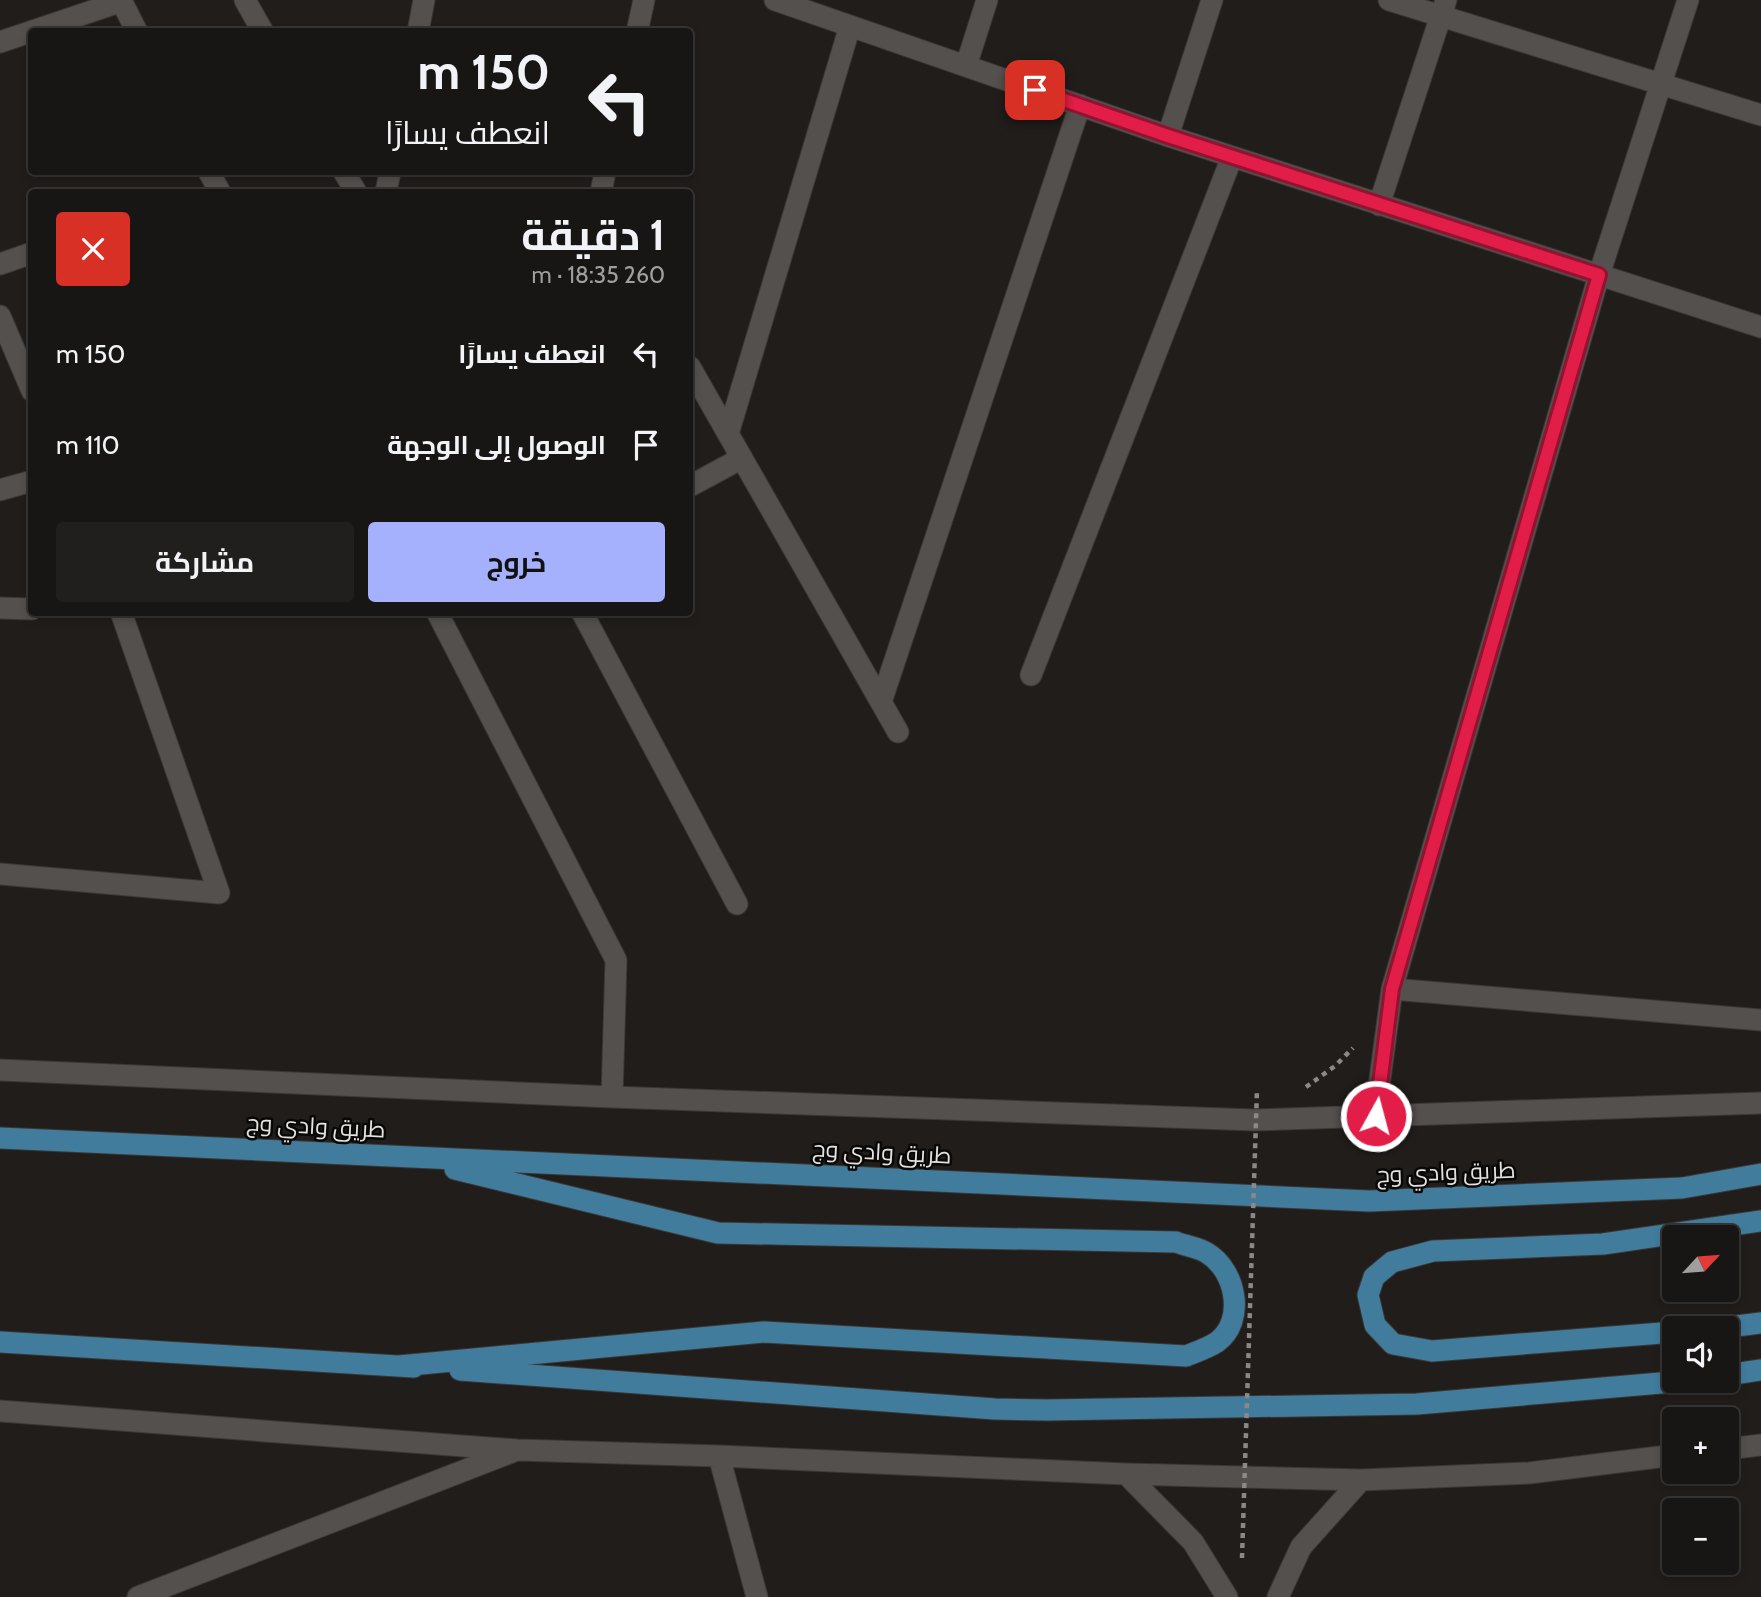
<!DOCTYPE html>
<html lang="ar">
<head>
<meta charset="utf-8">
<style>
	body { margin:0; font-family:Cabin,Cairo,sans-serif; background:#211f1d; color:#f1f3f6; direction:rtl; height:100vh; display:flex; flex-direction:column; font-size:26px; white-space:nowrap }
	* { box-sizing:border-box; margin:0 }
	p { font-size:23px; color:#9f9fa0 }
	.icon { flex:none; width:38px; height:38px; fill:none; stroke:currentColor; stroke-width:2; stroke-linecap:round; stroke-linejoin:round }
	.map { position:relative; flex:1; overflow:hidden; direction:ltr }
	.drawer { position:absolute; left:28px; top:189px; width:665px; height:427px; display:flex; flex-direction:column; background:#181614; border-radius:7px; box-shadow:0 4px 10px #0003,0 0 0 2px #363534; direction:rtl }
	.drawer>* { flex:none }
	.guide { position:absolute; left:28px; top:28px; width:665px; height:147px; border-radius:7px; box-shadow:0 4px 10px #0003,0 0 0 2px #363534; direction:rtl; background:#181614; color:#f1f3f6; overflow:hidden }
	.needle { width:46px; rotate:64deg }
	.buttons { position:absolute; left:1662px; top:1225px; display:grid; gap:14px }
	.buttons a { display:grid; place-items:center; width:77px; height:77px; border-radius:7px; background:#181614; box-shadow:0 4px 10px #0003,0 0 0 2px #363534; font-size:35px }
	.pin { position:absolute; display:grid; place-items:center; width:60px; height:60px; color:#fff; margin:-30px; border-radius:14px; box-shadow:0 4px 10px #0006 }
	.me { position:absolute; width:77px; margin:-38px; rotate:7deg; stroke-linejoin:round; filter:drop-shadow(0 0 5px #0008) }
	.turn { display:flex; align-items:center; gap:24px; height:147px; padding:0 28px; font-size:32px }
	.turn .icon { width:91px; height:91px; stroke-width:2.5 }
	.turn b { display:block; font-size:49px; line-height:60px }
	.round { display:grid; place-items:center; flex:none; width:74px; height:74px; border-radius:7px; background:#211f1d }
	.headline { display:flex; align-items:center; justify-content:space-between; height:119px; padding:0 28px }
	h1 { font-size:42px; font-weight:700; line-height:52px }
	.primary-button { display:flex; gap:14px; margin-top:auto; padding:14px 28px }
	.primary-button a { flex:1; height:80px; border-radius:7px; background:#a5b1fc; color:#111; font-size:28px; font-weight:700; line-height:80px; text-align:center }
	.primary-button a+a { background:#211f1d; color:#f1f3f6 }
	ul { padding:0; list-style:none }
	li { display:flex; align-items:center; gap:21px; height:91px; padding:0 28px }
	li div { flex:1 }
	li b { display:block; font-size:26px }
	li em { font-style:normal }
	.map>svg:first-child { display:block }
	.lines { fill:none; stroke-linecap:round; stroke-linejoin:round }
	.minor-casing { stroke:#3a3836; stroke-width:23 }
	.major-casing { stroke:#3a3836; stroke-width:23 }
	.path { stroke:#8b8886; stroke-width:4.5; stroke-dasharray:5 5; stroke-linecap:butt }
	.minor { stroke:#54504e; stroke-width:21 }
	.major { stroke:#417c9d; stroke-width:21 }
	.path-bridge { stroke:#8b8886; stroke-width:4.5; stroke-dasharray:5 5; stroke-linecap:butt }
	.route-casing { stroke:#92132f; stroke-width:18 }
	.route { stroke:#e11d48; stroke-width:12 }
	.labels { text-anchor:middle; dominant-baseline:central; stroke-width:5; stroke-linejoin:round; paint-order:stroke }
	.street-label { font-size:23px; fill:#e4e2e0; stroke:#090807 }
</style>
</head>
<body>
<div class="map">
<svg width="1761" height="1597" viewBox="0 0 1761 1597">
	<rect width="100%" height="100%" fill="#201d1b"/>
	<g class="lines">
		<defs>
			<path id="minor" d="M121,0L137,32
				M245,0L263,32
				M775,0L1168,136L1761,327
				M1389,0L1761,115
				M418,32L424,0
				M637,32L644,0
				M0,42L122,1
				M966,66L987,0
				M1168,136L1212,0
				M209,172L220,192
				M344,172L356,192
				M386,192L390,172
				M601,192L605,172
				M1379,205L1446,0
				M0,264L32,253
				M0,316L32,391
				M690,367L898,732
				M728,434L850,26
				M690,486L742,458
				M0,490L32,481
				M0,608L32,609
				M437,612L616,960L612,1097
				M582,612L737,904
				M1031,675L1232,157
				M881,702L1080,105
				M0,874L219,893L121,612
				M1392,989L1761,1020
				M0,1070L612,1097L1254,1120L1761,1103
				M1375,1116L1392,989L1599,275L1688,0
				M0,1411L517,1450L719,1456L1126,1474L1361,1480L1529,1473L1675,1455
				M1727,1449L1761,1445
				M719,1456L757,1597
				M1126,1474L1193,1542L1227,1597
				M138,1597L512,1452
				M1278,1597L1301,1547L1361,1480"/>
			<path id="major" d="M0,1138L1369,1201L1682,1188L1761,1174
				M1721,1328L1761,1323
				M1675,1332L1432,1351L1393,1344L1375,1325L1368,1295L1374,1277L1392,1262L1433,1251L1603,1244L1761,1221
				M0,1342L414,1367
				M399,1366L764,1332L1186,1356C1196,1352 1208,1348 1217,1342C1246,1321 1236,1270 1207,1253C1198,1247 1185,1246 1176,1242L718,1233L455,1169
				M460,1370L995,1409L1047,1410L1417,1404L1684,1381
				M1727,1375L1761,1370"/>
		</defs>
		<use href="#minor" class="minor-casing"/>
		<use href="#major" class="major-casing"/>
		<path class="path" d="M1306,1087L1335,1066L1353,1048"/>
		<use href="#minor" class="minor"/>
		<use href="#major" class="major"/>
		<path class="path-bridge" d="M1242,1558L1257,1089"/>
	</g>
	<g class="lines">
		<defs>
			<path id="route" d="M1035,90L1168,136L1599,275L1392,989L1376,1116"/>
		</defs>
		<use href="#route" class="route-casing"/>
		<use href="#route" class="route"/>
	</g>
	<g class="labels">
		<g class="street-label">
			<text transform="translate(316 1126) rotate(3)">طريق وادي وج</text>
			<text transform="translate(882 1152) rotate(3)">طريق وادي وج</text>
			<text transform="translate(1446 1172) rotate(-2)">طريق وادي وج</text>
		</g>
	</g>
</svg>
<div class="buttons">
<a><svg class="needle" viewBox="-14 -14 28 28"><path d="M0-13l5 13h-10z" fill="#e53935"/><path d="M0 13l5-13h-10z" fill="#9f9fa0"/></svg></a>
<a><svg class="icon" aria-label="sound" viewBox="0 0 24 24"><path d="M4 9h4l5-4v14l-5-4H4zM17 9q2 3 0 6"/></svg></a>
<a>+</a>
<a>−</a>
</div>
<div class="pin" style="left:1035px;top:90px;background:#d93025"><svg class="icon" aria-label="arrive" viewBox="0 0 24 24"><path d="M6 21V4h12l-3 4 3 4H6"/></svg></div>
<svg class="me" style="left:1376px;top:1116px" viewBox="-20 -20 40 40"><circle r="17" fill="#e11d48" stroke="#fff" stroke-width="3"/><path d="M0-11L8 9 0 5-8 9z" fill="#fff"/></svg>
<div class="guide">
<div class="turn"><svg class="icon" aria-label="left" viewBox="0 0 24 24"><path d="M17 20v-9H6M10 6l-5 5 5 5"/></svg><div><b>150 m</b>انعطف يسارًا</div></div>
</div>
<section class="drawer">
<div class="headline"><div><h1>1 دقيقة</h1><p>260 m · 18:35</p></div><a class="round" style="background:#d93025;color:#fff"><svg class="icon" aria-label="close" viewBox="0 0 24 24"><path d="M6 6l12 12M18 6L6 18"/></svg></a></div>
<ul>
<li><svg class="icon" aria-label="left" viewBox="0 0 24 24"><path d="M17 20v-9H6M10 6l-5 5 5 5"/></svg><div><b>انعطف يسارًا</b></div><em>150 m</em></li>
<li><svg class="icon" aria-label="arrive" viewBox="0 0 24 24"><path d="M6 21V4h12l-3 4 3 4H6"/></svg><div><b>الوصول إلى الوجهة</b></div><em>110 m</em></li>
</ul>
<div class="primary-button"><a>خروج</a><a>مشاركة</a></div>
</section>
</div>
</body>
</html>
